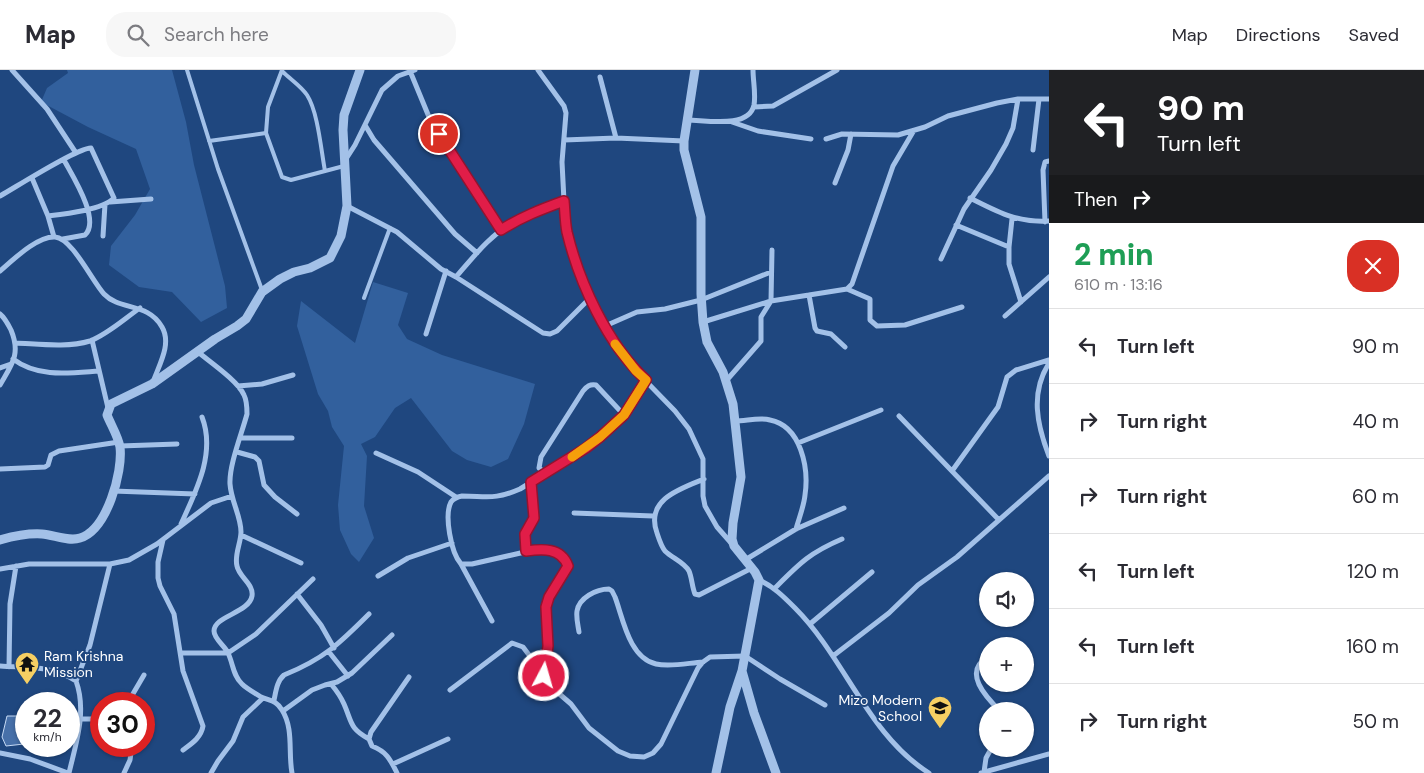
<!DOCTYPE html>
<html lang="en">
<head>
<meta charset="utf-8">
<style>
	body { margin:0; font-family:"DM Sans",sans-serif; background:#f7f7f7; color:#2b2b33; height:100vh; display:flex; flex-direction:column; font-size:19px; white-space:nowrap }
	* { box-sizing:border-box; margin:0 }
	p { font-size:16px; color:#7c7c81 }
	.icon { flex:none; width:28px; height:28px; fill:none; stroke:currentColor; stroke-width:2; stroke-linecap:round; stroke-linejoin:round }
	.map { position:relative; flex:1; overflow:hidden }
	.side { display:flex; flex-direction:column; background:#fff; width:375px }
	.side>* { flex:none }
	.hud { background:#202124; color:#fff; overflow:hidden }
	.fabs { position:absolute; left:979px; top:502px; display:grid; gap:10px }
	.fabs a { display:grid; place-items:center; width:55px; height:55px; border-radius:50%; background:#fff; box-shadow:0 1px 4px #0004; font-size:25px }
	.speed { position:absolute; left:15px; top:622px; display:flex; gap:10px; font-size:25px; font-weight:700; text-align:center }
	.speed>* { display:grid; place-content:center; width:65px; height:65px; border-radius:50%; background:#fff; box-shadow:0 1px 4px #0004; line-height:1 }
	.speed small { font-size:12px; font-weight:400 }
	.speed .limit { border:8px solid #d22; background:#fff; color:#111 }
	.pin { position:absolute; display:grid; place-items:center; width:42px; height:42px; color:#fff; margin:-21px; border:2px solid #fff; border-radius:50%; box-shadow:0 1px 5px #0007 }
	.me { position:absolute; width:55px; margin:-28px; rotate:6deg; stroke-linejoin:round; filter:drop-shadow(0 0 4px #0008) }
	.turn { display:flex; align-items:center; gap:18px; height:105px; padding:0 25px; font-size:22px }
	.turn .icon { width:65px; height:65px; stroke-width:2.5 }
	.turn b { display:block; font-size:35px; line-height:42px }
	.then { display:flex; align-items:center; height:48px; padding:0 25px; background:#0003; gap:10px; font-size:19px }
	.round { display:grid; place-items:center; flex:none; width:52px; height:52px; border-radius:20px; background:#f7f7f7 }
	.headline { display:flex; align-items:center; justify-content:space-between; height:85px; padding:0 25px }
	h1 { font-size:30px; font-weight:800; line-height:38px; color:#1e9e55 }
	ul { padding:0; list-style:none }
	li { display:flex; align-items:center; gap:15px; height:75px; padding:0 25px; border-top:1px solid #e1e1e2 }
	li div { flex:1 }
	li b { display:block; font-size:19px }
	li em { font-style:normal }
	header { display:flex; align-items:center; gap:30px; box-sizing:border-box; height:70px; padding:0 25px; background:#fff; border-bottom:1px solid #e1e1e2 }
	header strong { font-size:24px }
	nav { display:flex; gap:28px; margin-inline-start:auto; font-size:18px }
	.search { width:350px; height:45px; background:#f7f7f7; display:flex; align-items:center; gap:12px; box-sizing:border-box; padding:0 18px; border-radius:20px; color:#7c7c81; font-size:19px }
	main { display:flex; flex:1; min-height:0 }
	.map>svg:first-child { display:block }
	.green { fill:#32609d }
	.building { fill:#4770a9; stroke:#c7dbf6 }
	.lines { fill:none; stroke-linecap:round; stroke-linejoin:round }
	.service { stroke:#a3c1e8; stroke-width:4 }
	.minor { stroke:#a3c1e8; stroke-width:5 }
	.tertiary { stroke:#a3c1e8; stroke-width:9 }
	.route-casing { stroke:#92132f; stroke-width:12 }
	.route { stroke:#e11d48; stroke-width:9 }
	.slow { stroke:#f59e0b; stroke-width:9 }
	.labels { text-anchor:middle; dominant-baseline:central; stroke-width:4; stroke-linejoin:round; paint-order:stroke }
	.poi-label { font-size:14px; fill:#fff; stroke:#1f477f; text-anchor:start }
</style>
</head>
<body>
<header>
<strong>Map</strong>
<div class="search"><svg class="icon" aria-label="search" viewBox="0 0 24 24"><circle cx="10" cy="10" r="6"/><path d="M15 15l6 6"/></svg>Search here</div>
<nav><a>Map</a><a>Directions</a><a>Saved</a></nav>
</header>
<main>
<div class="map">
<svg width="1049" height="703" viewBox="0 0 1049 703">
	<rect width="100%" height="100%" fill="#1f477f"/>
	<path class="green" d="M67,0H172L186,52L194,95L225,216L227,238L201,252L172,222L139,217L109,195L111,176L135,145L150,119L136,79L88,57L41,32L47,18L68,3Z
		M373,212L408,223L398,255L407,269L442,285L535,314L524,354L508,389L491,397L467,390L452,381L411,328L395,338L375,367L361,374L367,386L364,436L374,468L359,492L351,484L340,460L338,435L344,376L332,357L328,341L318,324L297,256L301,231L355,273Z"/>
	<path class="building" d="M7,646H17L16,658L25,661L24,674L6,676L2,667Z"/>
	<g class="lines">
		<path class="service" d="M187,0L218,99L262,220
			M282,0L268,37L266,63L282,107L291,110L344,96
			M282,1C290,9 301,16 307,25C318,42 321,80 325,101
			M209,71L266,63
			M364,228L390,158"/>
		<path class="minor" d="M12,0L47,39L76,83
			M538,0L564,36L566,43L562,92L564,131L567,160L579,199L590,228L620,281L636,301L675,341L689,359L703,389V426L705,436L717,457L732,474
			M410,1L429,47L501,160
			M600,7L616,68
			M754,37L773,36L837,0
			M688,50C705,50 749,59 754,35C756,24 753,11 753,0
			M732,52L758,61L811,69
			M365,55L374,70L455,164L477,183
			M826,69L842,64L898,65L925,57L948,46L997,33L1018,29H1049
			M564,70L616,68L684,71
			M1033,80L1039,29
			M346,89L355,75L382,20L398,6L415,0
			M32,108L48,146L54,167
			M835,113L848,80L851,64
			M0,126C16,117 77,78 91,78L114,128C102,140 65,144 48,146
			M970,128C998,142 1017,153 1049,151
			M110,132L151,129
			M347,136L397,162L441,199L456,207L543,263L550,264L557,261L590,228
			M1012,149L1009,177V194L1021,232
			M1045,152L1043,100L1045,92L1049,91
			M956,155L1009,177
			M103,166L105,134
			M63,169L85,165C101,150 72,105 64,90
			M941,189L964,139L991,100L1006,74L1013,58L1018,29
			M0,201C13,190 37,166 55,167C72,168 92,211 104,224C120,241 148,232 162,257C172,274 159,295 153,312
			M456,207C474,186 492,163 517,150C532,142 548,137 564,131
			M847,219L870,229V250L877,256L905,255L962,237
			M809,225L815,258L817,261L831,264L845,277
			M0,244C5,248 8,254 11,260C21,284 12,294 0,315
			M1005,246L1049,207
			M703,252L771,231L847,219L852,214L893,96L913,62
			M605,256L637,242L665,239L701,230L771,202
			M426,264L446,201
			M92,270L108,338
			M15,273C39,274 67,278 90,271C108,264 124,249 140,238
			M198,282C210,292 238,311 244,325C247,331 247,338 247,344C242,363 229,395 230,414C231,431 241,446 241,462C241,473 234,485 237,496C239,507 254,514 252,526C249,543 214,546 214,561C214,569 225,576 228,583C233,593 233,606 242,614C247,619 255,623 261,627C270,631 276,630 282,640C294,659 288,682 292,703
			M13,289C38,308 70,303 99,301
			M1049,293C1030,323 1037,355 1049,386
			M0,298L11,294
			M646,310L624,345L600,367L587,378L520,419C495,430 487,426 462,426C457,427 454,428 451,432C444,445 451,483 461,494H472L538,479C551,479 563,482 568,495L549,527L546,537L548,576L545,606L549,615L571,634L589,658L618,681L630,686L644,687L653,683L661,674L698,598L703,592L710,587L745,586L780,609L825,635
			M726,311L761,271V247L771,231L772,180
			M238,316L262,314L293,305
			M899,346L999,450
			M735,351C746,351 760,347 770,350C801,356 809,398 805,425C804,436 799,448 796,459
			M240,368H292
			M798,373L881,340
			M120,376L177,374
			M237,382L255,387L259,391L264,415L275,427L297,444
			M376,383L418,402L456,427
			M0,399L45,397L48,395L51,385L59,381L119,372
			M952,401L998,337L1007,307L1016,300L1049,290
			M545,403L539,398L541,387L583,321C587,316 590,314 596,315L624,345
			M704,409C679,419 645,430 657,463C659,469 661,476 665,481C672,488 684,492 689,501C692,508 692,517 695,524L699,525L752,498
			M113,421L195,424
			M574,443L653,446
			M181,454C196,421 216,383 202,347
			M241,465L301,493
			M163,470L158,492V508L160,516L174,544L183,601L203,656C201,668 191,674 183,680
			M526,481L525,464L534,448L531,412
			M745,490L796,459L844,438
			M461,494L492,551
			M0,499L29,494H110L129,490L157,474L211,433L232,426
			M378,506L408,488L452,473
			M759,510C773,516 784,527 795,538C845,588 868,665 929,703
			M774,519C799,494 809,483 842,469
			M297,524L321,555L334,578
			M810,554L872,502
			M579,562C578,555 576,548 577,541C579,528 596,519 609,519L612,521L615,527C623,548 629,588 656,594C671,597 688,593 703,592
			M1005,576L1012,572
			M329,582L348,606
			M181,583H228L256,564L313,509
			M833,586L889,543L918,515L957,487L1049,406
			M988,587C962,602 986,627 1000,641
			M0,596C28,598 51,595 76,611C87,641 76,673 69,703
			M9,597L10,534L16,496
			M76,611L90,575L110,494
			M331,614C336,620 341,627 344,634C352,652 349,658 369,669
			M450,620L512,573L523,577L545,606
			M274,630C276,621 277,611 284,605C324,589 340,573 369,544
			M127,634L144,605
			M283,641L312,620L325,615L337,612L352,603L392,565
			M80,649H101
			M0,683L30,689L68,703
			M393,694L448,669
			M984,702L986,688L991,679
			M124,703L130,690L132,676
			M211,703L218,691L233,671L243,647L263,628
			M397,703C390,689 387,682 372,676L369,669L371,662L409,607
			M981,703L1049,684"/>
		<path class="tertiary" d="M695,0L684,71V80L701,147V224L703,252L707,272L723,302L733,334L741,407L733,453L732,469L734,476L755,502L759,510L742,601L730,637L716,703
			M0,470C14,466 27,463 42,464C54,465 69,472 80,468C107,460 123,402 120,377C118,366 111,355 107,345L111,334L152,314L215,269L237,256L246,249L262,222L280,209L294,202L310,198L330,188L341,166L347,136L343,60L344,45L360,0
			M742,601L754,643L776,703"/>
	</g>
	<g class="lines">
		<defs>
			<path id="route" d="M439,64L501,160C521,147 542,139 564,131C565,141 565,152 567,162C579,212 607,274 646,310L624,345L600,367L586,378L531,412L534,448L525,464L526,481C542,479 561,477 568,496L549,527L546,537L548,576L544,606"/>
		</defs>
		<use href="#route" class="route-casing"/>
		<use href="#route" class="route"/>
		<path class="slow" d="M572,387L600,367L624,345L646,310L636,301L615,274"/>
	</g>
	<defs>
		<symbol id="temple-pin" viewBox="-11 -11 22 30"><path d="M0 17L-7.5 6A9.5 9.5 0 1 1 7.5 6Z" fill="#f6cf63" stroke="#1f477f"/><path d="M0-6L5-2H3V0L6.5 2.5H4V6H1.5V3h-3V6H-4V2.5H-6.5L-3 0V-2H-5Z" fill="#111"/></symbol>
		<symbol id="school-pin" viewBox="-11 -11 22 30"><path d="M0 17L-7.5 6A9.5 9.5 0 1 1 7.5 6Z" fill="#f6cf63" stroke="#1f477f"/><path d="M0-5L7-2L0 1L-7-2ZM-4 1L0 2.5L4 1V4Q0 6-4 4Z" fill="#111"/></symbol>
	</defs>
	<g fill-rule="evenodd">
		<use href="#temple-pin" x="13" y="580" width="28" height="38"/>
		<use href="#school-pin" x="926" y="624" width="28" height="38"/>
	</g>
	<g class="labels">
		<g class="poi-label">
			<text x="44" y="586">Ram Krishna<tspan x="44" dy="16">Mission</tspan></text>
			<text x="922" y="630" text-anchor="end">Mizo Modern<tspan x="922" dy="16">School</tspan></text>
		</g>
	</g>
</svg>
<div class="fabs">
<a><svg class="icon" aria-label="sound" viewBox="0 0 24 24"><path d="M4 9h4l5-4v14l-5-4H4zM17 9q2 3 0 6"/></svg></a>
<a>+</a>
<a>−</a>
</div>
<div class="speed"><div>22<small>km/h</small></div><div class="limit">30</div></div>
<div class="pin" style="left:439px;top:64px;background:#d93025"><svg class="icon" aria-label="arrive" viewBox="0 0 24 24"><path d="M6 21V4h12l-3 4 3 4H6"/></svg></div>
<svg class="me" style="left:544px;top:606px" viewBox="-20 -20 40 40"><circle r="17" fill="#e11d48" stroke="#fff" stroke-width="3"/><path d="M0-11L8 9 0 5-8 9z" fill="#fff"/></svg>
</div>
<section class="side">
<div class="hud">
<div class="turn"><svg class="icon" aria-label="left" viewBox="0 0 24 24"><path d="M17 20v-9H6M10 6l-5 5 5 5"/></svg><div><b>90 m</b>Turn left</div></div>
<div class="then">Then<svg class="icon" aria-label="right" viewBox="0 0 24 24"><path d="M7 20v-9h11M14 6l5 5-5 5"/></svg></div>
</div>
<div class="headline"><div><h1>2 min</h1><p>610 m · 13:16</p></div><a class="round" style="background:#d93025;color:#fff"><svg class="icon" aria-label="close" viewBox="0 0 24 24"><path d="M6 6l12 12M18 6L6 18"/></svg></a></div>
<ul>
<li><svg class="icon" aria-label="left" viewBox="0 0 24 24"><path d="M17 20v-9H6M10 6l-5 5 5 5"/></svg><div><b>Turn left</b></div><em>90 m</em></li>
<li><svg class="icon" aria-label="right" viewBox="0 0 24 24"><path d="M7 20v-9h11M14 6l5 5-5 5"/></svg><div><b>Turn right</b></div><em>40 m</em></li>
<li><svg class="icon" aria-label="right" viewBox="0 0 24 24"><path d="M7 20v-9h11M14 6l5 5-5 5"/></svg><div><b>Turn right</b></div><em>60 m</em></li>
<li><svg class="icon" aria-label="left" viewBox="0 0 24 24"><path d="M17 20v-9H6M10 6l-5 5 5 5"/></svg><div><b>Turn left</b></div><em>120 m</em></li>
<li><svg class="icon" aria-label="left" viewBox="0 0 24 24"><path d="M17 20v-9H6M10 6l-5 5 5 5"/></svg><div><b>Turn left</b></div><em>160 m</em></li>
<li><svg class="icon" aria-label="right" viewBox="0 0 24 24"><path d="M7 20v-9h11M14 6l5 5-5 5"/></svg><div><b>Turn right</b></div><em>50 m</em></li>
</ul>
</section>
</main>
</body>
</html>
